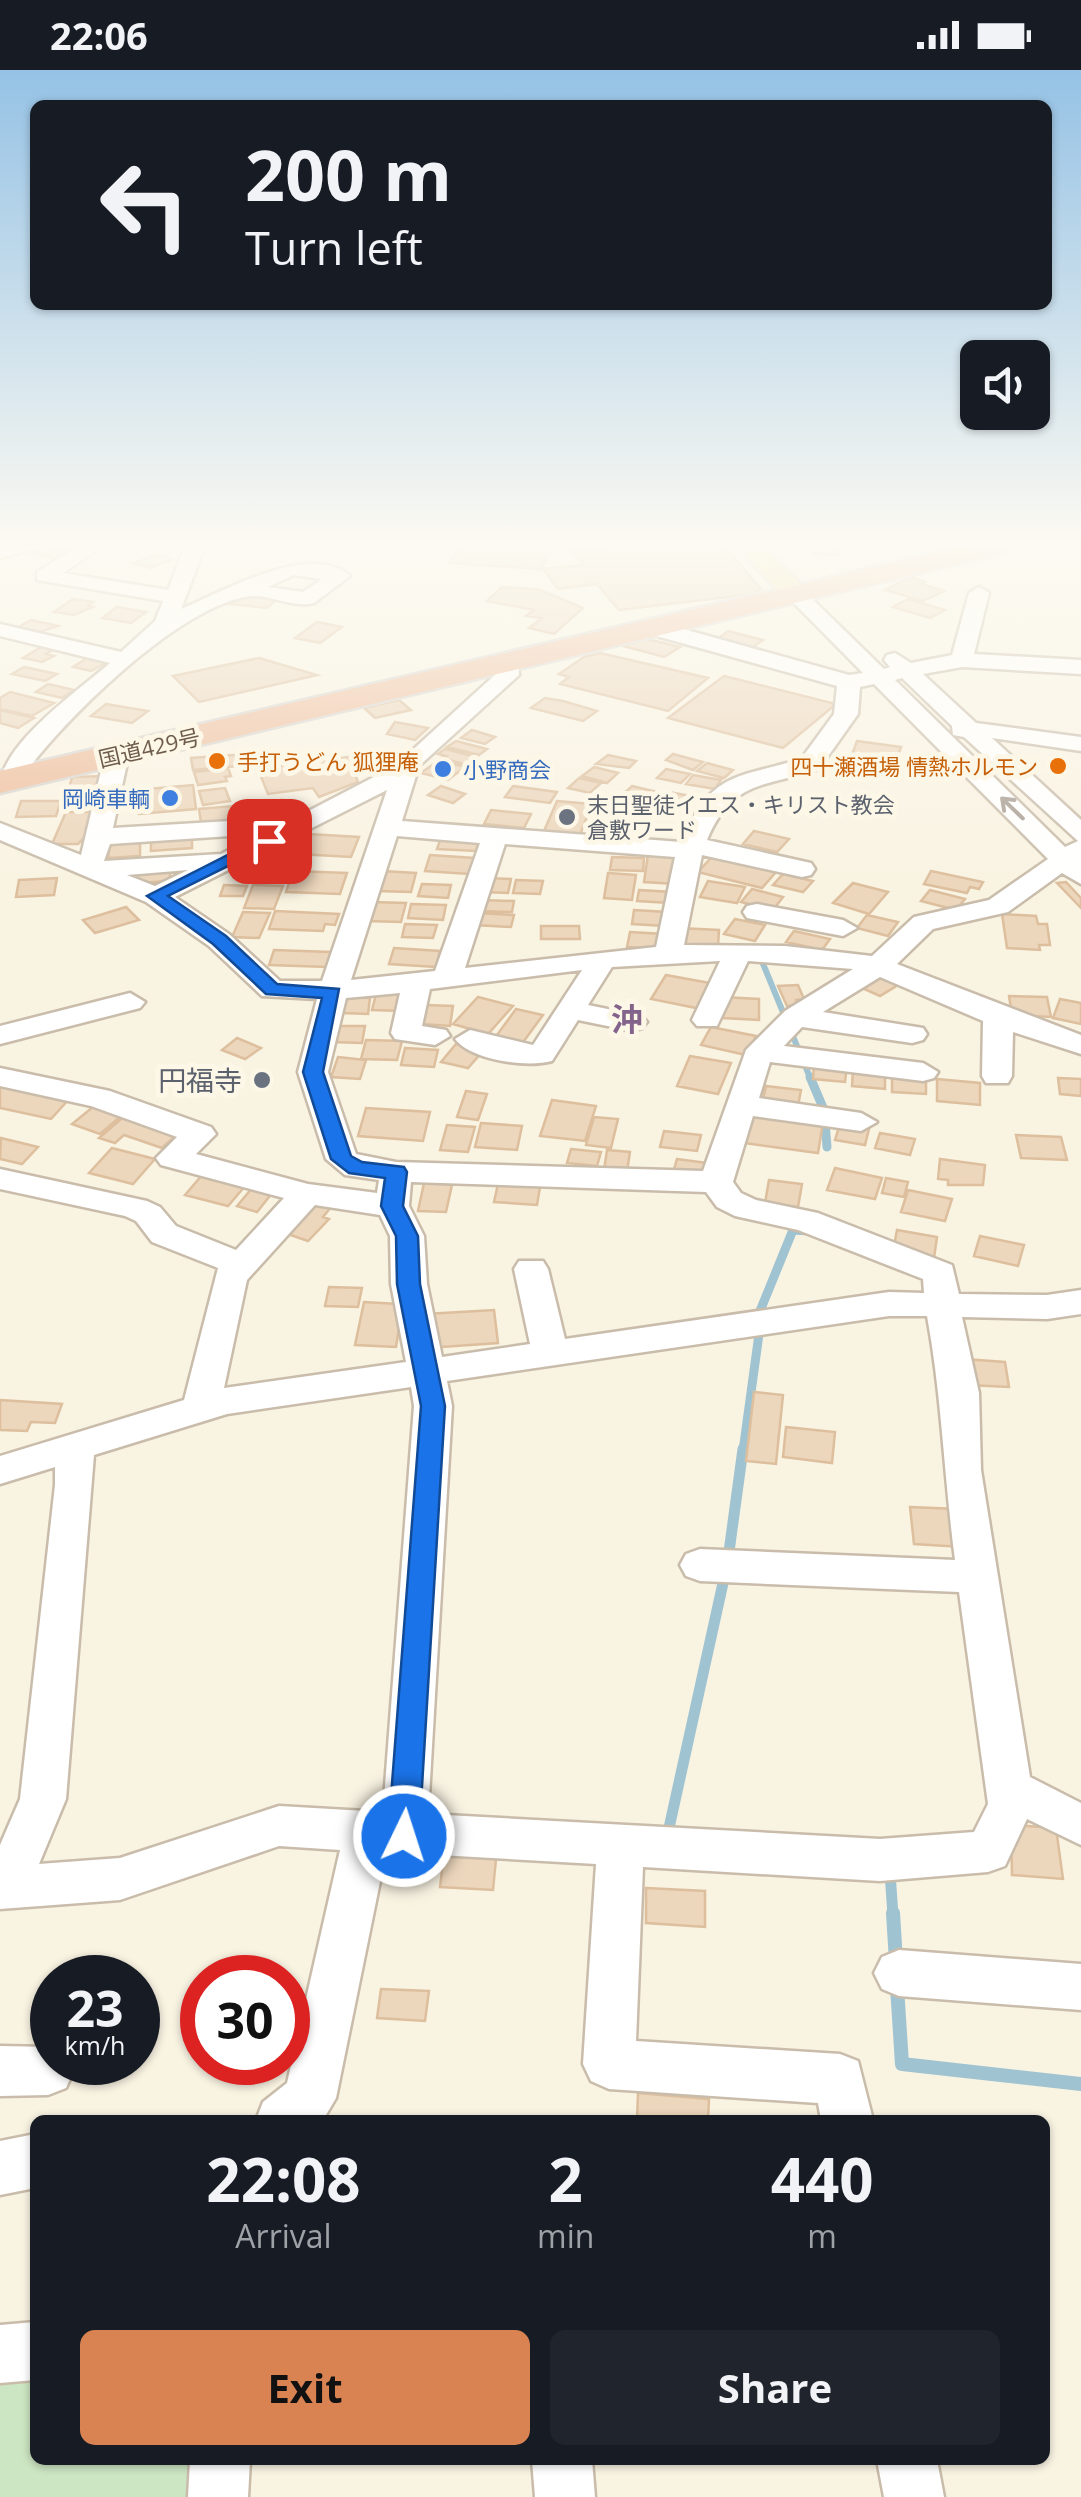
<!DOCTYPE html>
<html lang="en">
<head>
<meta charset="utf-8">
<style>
	body { margin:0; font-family:"Open Sans","Noto Sans JP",sans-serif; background:#20242c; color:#f1f3f6; height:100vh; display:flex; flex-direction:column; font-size:38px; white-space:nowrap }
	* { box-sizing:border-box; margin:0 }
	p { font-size:32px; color:#9ea1a6 }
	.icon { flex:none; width:55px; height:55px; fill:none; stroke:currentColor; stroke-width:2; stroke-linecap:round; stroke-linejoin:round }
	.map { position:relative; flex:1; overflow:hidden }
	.drawer { position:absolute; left:30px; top:2045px; width:1020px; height:350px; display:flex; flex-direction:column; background:#171b24; border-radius:15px; box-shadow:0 2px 8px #0004 }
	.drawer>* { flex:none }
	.hud { position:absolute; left:30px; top:30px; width:1022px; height:210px; border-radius:15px; box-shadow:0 2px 8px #0004; background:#171b24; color:#f1f3f6; overflow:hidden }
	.buttons { position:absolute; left:960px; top:270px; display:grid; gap:20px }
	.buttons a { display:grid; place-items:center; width:90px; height:90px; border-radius:15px; background:#171b24; box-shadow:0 2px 8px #0004; font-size:50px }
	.speed { position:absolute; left:30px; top:1885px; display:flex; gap:20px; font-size:50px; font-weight:700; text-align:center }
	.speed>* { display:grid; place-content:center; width:130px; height:130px; border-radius:50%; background:#171b24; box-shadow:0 2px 8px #0004; line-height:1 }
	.speed small { font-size:25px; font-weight:400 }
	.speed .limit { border:15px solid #d22; background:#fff; color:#111 }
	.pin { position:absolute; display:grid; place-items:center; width:85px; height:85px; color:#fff; margin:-42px; border-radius:20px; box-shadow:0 5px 15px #0006 }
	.me { position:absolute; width:110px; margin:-55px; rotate:4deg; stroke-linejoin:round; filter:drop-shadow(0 0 8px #0008) }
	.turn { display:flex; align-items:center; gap:35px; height:210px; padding:0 50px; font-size:45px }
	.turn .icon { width:130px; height:130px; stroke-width:2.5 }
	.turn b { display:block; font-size:70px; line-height:85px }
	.eta { display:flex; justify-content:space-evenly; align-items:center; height:170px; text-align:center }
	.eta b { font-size:60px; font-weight:700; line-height:70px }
	.primary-button { display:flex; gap:20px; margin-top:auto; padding:20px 50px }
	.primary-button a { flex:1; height:115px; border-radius:15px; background:#d98252; color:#111; font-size:40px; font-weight:700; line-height:115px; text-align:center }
	.primary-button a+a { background:#20242c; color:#f1f3f6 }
	.status { display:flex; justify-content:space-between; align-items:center; height:70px; padding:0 50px; background:#171b24; direction:ltr }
	.status svg { height:28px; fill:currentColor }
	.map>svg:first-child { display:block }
	.green { fill:#cce5c2 }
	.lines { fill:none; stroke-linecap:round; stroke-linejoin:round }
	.stream-far3 { stroke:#a0c3d1; stroke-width:6 }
	.stream-far2 { stroke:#a0c3d1; stroke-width:9 }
	.stream-far1 { stroke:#a0c3d1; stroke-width:11 }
	.stream { stroke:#a0c3d1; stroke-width:14 }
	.building { fill:#ecd6bc; stroke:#ddbf9e; stroke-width:2.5 }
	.minor-casing { stroke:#c9bcaa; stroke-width:5 }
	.major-casing { stroke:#d9d5d0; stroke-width:5 }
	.highway-casing { stroke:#d9d5d0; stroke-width:5 }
	.minor { fill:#fff; fill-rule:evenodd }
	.major { fill:#f3dfa0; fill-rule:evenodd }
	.highway { fill:#eebe9e; fill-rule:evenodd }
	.oneway { stroke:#a89d93 }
	.route { fill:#1a73e8; stroke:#114b97; stroke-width:2.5 }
	.food-dot { fill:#e8710a; stroke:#fdf7e7; stroke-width:4 }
	.shop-dot { fill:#3f7fe0; stroke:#fdf7e7; stroke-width:4 }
	.worship-dot { fill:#6b7280; stroke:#fdf7e7; stroke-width:4 }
	.labels { text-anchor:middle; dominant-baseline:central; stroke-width:10; stroke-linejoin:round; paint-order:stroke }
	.far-street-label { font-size:22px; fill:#6e5c4b; stroke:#fdf7e7 }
	.far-food-label { font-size:22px; fill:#c56008; stroke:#fdf7e7; text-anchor:start }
	.far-shop-label { font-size:22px; fill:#366cbe; stroke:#fdf7e7; text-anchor:start }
	.far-worship-label { font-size:22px; fill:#5b616d; stroke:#fdf7e7; text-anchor:start }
	.worship-label { font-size:28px; fill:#5b616d; stroke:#fdf7e7; text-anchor:end }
	.quarter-label { font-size:32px; font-weight:bold; fill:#83638b; stroke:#fdf7e7 }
</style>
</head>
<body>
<div class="status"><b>22:06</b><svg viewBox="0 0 49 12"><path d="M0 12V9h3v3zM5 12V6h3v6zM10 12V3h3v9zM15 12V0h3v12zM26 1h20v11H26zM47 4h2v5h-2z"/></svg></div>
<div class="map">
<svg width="1081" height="2427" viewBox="0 0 1081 2427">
	<rect width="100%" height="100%" fill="#f9f3e2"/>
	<path class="green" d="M35,2299V2390H201L198,2427H0V2301Z"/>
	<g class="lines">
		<path class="stream-far3" d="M761,889L811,1010"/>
		<path class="stream-far2" d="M810,1007L824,1040L827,1077
			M760,1241L793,1160L810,1161
			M743,1381L759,1264"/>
		<path class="stream-far1" d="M728,1489L743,1379
			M667,1767L725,1504
			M890,1802L893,1846"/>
		<path class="stream" d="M893,1843L896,1891
			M897,1917L902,1994L1081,2014"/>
	</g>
	<path class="building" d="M460,476H552L541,499L450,493Z
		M724,476L761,519L753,524L619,540L597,514L558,519L543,499L584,495L569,477Z
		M812,476H838L839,485L813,484Z
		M41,477L72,482L62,489L31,484Z
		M157,484L172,489L150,498L134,493Z
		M910,507L925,512L921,514L944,521L923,531L885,520Z
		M502,517L540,520L583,538L554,564L529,558L542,548L526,546L534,540L487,531Z
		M241,524L277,529L267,538L230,534Z
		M73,529L93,532L88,536L93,537L74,545L54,542Z
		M908,529L945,540L930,548L893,537Z
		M117,537L146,542L131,553L102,548Z
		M31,550L58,556L37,563L17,558Z
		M317,552L342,557L320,573L295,568Z
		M728,561L763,570L748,580L714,572Z
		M647,569L680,577L664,587L623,576Z
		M41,577L53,580L46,584L54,586L42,592L23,588Z
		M600,583L708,608L668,641L560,614L569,607L559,604L584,587Z
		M87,588L106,593L91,601L73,597Z
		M259,588L317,605L199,632L173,606Z
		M24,597L57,604L45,611L12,604Z
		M724,606L836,634L783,678L668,648Z
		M48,614L74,620L62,628L36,622Z
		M10,622L54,633L32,646L0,639V628Z
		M545,628L563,631L597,641L583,651L531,638Z
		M399,630L411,640L375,648L364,638Z
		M106,634L148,641L132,653L91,646Z
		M0,640L34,648L18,658L0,653Z
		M395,652L428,658L415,670L387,664Z
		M472,660L495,667L485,674L461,668Z
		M456,671L487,679L479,685L447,677Z
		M857,671L901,677L895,696L850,690Z
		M445,679L477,687L467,695L442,688L446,686L438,684Z
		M248,684L250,695L193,700L191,688Z
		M673,684L703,692L693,700L666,690Z
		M608,685L636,691L629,698L596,694Z
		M348,687L358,712L319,727L313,718L268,724L258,699Z
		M439,690L465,697L448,710L421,703Z
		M707,693L733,700L724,708L697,701Z
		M594,697L618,703L607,713L582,706Z
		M228,698L231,706L225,707L227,711L198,715L194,702Z
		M666,699L690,704L681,713L657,708Z
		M693,705L721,710L715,719L686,714Z
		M104,706L98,733L65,734L72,707Z
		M579,708L601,713L590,723L568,718Z
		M193,715L196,739L139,744L137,720Z
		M441,716L465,724L453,733L428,725Z
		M513,716L557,722L550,733L505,727Z
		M632,716L661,723L651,733L621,726Z
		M225,718L230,731L203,735L199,721Z
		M669,722L691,726L682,737L660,733Z
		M282,730L287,743L251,747L247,735Z
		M21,731H61L56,746L16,747Z
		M557,731L592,734L580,765L544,761Z
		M233,736L235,750L201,753L199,739Z
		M491,740L531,744L524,758L484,754Z
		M66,742H94L86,766L78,774H52Z
		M754,761L789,769L777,782L743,774Z
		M192,764V778L151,781V767Z
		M308,764L359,767L351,787L299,784Z
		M441,767L479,769L476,781L437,779Z
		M140,773V786L108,788L110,774Z
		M648,784L679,786L675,814L644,812Z
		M430,785L474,788L469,804L425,801Z
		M612,787L644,788L643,801L610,800Z
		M712,787L776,802L762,818L698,802Z
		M265,794L293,795L287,810L259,809Z
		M170,796V811L138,813L137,799Z
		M293,801L347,803L340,824L286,822Z
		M382,801L416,803L411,822L376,821Z
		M931,801L983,812L979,819L970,817L967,823L924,814Z
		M608,803L636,805L632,830L604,828Z
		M783,804L813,811L803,822L773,815Z
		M57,808L54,825L16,827L19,810Z
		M487,808L511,809L508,823L484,822Z
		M516,810L543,811L540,824L513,823Z
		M708,811L745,817L737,833L700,827Z
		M1066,812L1081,828V838L1057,813Z
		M853,813L888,822L869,844L833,833Z
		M422,814L451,815L448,828L418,826Z
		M224,815L247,816L243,826H220Z
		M253,815L283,816L274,839L244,838Z
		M752,819L783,827L773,840L741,832Z
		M639,820L672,822L670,833L637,831Z
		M930,820L965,829L956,840L921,831Z
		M481,830L514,831L512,842L479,841Z
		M372,832L406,833L401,852L366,851Z
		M411,834L446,835L443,850L408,848Z
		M126,837L139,850L95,863L83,850Z
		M634,840L667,842L665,856L632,854Z
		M275,841L339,844L335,855L325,854L323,861L269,859Z
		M243,842L270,843L259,868L232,867Z
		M476,843L514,845L511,857L474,855Z
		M1002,844L1036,846L1038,854H1047L1050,875H1039L1040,880L1007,878Z
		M867,845L898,852L888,866L857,858Z
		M735,849L765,855L755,871L724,864Z
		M405,854L437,855L433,868L402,867Z
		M541,856H579L580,869H541Z
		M679,858L719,860L718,877L678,876Z
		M794,861L830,869L822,880L786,872Z
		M630,862L664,864L662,879L627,877Z
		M394,878L440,881L436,897L389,894Z
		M274,880L331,882L327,897L269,895Z
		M666,905L715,914L701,939L651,929Z
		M880,906L898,915L880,926L862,918Z
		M798,915L804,929L796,930L798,935L787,936L778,916Z
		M376,924L407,925L403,941L372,940Z
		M1009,926L1047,927L1051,947L1012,945Z
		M345,927L370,928L368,944L342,943Z
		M478,927L513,936L488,964L453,954Z
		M722,927L759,929V950L722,948Z
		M1060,929L1081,933V954L1053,948Z
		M425,935L453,936L450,956L422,954Z
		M516,939L543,945L521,975L494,969Z
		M335,956H365L362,973L331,972Z
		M711,957L756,966L746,985L701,975Z
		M237,968L261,978L245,989L222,980Z
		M366,970L402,971L397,990L361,989Z
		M456,974L483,981L468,998L441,992Z
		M405,978L438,980L434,997L401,995Z
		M690,986L731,993L718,1024L677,1016Z
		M338,987L366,990L360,1009L331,1007Z
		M814,993L847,995L845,1012L813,1009Z
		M853,999L885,1001V1019L852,1016Z
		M892,1003L926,1005V1024L892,1022Z
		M1058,1008L1081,1009V1026L1060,1024Z
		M937,1009L980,1013V1035L937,1031Z
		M0,1013L70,1028L51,1049L0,1038Z
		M766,1016L801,1020L798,1036L762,1032Z
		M466,1021L487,1024L478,1050L457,1047Z
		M552,1030L596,1036L585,1071L540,1066Z
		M93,1037L120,1047L100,1064L72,1054Z
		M366,1038L430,1042L423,1071L358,1066Z
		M128,1043L180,1062L162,1078L124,1065L115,1073L99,1068Z
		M752,1043L823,1052L818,1083L744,1073Z
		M594,1047L618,1049L611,1078L586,1075Z
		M481,1053L522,1056L517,1080L475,1077Z
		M840,1054L869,1059L865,1075L835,1070Z
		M447,1055L475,1057L468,1082L440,1080Z
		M664,1061L701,1065L697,1081L660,1077Z
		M880,1063L915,1069L910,1085L875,1078Z
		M1016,1065L1061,1067L1067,1090L1021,1088Z
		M1,1068L38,1077L22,1094L0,1089Z
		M112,1078L155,1089L133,1114L89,1103Z
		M571,1079L601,1082L597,1096L567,1093Z
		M607,1080L630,1082L627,1102L604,1100Z
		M677,1089L715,1094L712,1107L673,1103Z
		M940,1089L985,1095L983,1115H948V1110L938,1109Z
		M835,1098L882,1108L875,1129L827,1120Z
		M203,1104L246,1115L228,1136L185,1125Z
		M886,1108L908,1112L904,1127L882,1123Z
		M769,1110L802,1114L798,1137L765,1133Z
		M424,1113L452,1115L446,1142L418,1141Z
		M498,1114L540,1117L537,1135L494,1132Z
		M253,1117L273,1122L257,1142L237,1136Z
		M908,1120L952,1129L945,1151L901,1142Z
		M307,1128L332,1136L323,1147L329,1149L308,1171L276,1160Z
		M897,1160L937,1167L934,1188L893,1181Z
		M980,1166L1024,1175L1018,1196L974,1186Z
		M329,1217L362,1218L358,1237L325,1236Z
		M364,1232L399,1234L402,1239L396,1277L355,1275Z
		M494,1240L498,1273L428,1278L426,1244Z
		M964,1289L1005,1292L1009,1317L967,1315Z
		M754,1322L783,1325L776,1394L746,1391Z
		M0,1330L62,1334L55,1353L31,1352L27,1361L0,1360Z
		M786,1357L835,1362L832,1393L783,1387Z
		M910,1437L958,1439L962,1477L914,1474Z
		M1011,1755L1056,1758L1063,1809L1012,1805Z
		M445,1776L497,1779L493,1820L440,1817Z
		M646,1818L705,1821V1857L646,1853Z
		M381,1919L429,1921L425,1951L377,1948Z
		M638,2023L709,2029L708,2050H637Z"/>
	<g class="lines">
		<defs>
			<path id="minor" d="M0,476H47L0,488Z
				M79,476L96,480L63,503L168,520L185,476H205L181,539C222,522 310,471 350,506L314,533C292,539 267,522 245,527C174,540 55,657 16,716L0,717C0,675 79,620 110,593L0,566V554L121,582L155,551L163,531L37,510V502ZM294,505L322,509L303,522L268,517Z
				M979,517L989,523L974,584L1081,590V604L962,597L923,604L976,653L1081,667V681L992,668L1081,750V814L1062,803L1008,842L933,859L897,894L1081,965V984L1013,962L1012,1006L1008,1013H986L982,1006L983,951L880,907L823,942L923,958L927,964L923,970L912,973L802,957L784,976L923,993L938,1002L934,1008L923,1011L770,992L759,1028L861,1043L877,1052L861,1061L753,1046L733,1112L741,1123L756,1130L818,1143L952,1195L959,1224L1047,1225L1081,1220V1244L1047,1249L962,1247L979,1323L981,1400L1030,1707L1081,1733V1775L1027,1749L1005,1796L988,1802L880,1811L643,1797L636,1971L840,1984L858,1991L873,2050H821L818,2033L609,2019L591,2011L583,1994L596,1794L386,1782L336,2028L323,2050H256L263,2032L287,2013L340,1780L279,1776L120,1830L0,1839V1775L20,1729L55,1415V1397L0,1414V1386L184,1330L218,1198L152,1172L136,1151L125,1146L0,1119V1099L147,1131L160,1137L176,1156L236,1180L284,1128L161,1095L156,1088L177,1067L91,1036L0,1016V998L110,1021L211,1057L216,1064L196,1084L308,1114L377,1123L379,1110L345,1105L326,1089L298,1002L317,929L262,926L209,876L146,832L0,770V753L81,785L105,684L117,677L129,684L113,758L297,747L395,696L497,603L496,593L507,586L518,593L519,605L419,696L402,751L681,772C711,700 739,708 801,689L834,644L837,616L642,562V552H658L849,605L863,603L789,528V520H803L884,599L890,597L884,590L887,585L895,583L911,593L952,585L969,523ZM902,608L952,656L953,665L964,667L1078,771L1065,777L895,610ZM874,614L1048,789L989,830L914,847L872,886L785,876L684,875L702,785L802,807L811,805L815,799L811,793L707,770C732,709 766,717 819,699L858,644L860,617ZM387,720L322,911H280L229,864L175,827ZM260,764L221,784L104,791L110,774ZM397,766L480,773L435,901L351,910ZM505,774L675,787L656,877L465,898ZM188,800L155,816L127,805ZM720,891L692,950L697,956H717L748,891L853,899L785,941L746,980L703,1101L396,1092L356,1084L328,1002L346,928L400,923L391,963L395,969L435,975L450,966L446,960L422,956L430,919L582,900L533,975L470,960L455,969C471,990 527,998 552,991L578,950L632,961L642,958L647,952L642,946L588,935L612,897ZM411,1112L706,1122L717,1137L735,1146L798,1160L923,1209L924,1223L889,1222L565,1269L548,1199L543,1191H519L514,1199L530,1274L442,1287L427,1214L424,1166L409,1136ZM315,1135L380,1145L390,1166L391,1214L406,1292L224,1318L247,1210ZM889,1246H927C942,1327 944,1408 955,1490L700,1479L686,1484L680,1495L686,1506L700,1511L959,1522L988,1734L974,1762L880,1769L428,1744L452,1336L447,1311ZM411,1317L414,1336L383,1742L279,1736L120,1788L39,1794L66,1729L94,1385L227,1344Z
				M757,834L843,850L857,858L843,866L747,848L743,842L747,836Z
				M130,923L145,932L140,938L0,974V956Z
				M899,1880L1081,1894V1940L899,1926L882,1919L874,1903L882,1887Z
				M0,1976L52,1977V1992H70L74,2000L66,2018L48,2025L0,2026Z
				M35,2064V2118L0,2125V2071Z
				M35,2252V2310L0,2313V2255Z
				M190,2390H250L248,2427H188Z
				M532,2390H592L595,2427H535Z
				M877,2390H937L944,2427H884Z"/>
			<path id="major" d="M735,476H762L805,518L809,524L805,530H787Z"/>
			<path id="highway" d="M964,476H1013L999,484L0,723V701Z"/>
		</defs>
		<use href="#minor" class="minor-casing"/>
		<use href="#major" class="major-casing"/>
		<use href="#highway" class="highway-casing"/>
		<use href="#minor" class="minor"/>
		<use href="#major" class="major"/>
		<use href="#highway" class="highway"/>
	</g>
	<defs><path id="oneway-shaft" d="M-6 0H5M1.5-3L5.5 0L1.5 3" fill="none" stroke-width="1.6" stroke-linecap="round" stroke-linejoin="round" transform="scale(2.5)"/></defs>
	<use class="oneway" href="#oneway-shaft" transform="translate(1012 738) rotate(-136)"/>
	<linearGradient id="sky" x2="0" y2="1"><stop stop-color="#95c2e5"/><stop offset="0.58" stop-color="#fcfaf2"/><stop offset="1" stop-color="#fcfaf2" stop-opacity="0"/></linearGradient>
	<rect width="1081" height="815" fill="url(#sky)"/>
	<path class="route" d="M263,767L278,771L168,826L226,866L277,914L339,919L323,1002L351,1086L362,1092L404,1097L407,1102L403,1136L418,1166L420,1214L445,1336L419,1766L414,1775L404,1779L393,1775L388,1766L421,1336L397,1214L396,1166L381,1136L385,1108L349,1103L331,1089L303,1002L322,928L266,924L213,874L147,826Z"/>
	<g class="food-dot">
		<circle cx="217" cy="691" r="10"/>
		<circle cx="1058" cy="696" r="10"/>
	</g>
	<g class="shop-dot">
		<circle cx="443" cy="699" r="10"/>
		<circle cx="170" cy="728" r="10"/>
	</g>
	<g class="worship-dot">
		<circle cx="567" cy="747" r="10"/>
		<circle cx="262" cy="1010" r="10"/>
	</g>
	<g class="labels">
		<g class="far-street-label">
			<text transform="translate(149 677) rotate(-13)">国道429号</text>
		</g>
		<g class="far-food-label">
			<text x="237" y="691">手打うどん 狐狸庵</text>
			<text x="1038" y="696" text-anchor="end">四十瀬酒場 情熱ホルモン</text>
		</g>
		<g class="far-shop-label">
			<text x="463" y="699">小野商会</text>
			<text x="150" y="728" text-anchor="end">岡崎車輌</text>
		</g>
		<g class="far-worship-label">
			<text x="587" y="734">末日聖徒イエス・キリスト教会<tspan x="587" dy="25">倉敷ワード</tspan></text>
		</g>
		<g class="worship-label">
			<text x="242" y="1010">円福寺</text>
		</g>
		<g class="quarter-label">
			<text x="627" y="948">沖</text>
		</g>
	</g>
</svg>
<div class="buttons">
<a><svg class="icon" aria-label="sound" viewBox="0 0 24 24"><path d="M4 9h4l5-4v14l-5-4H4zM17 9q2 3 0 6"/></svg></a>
</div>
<div class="speed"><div>23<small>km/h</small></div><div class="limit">30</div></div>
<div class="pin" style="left:269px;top:771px;background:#d93025"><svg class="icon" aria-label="arrive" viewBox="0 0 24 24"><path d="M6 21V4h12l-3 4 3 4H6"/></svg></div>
<svg class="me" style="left:404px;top:1766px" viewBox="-20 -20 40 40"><circle r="17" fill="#1a73e8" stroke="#fff" stroke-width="3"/><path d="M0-11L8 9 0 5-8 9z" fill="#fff"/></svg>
<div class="hud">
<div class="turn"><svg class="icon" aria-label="left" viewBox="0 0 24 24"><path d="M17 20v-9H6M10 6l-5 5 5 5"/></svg><div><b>200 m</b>Turn left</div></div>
</div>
<section class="drawer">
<div class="eta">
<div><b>22:08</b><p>Arrival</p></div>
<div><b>2</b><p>min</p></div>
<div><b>440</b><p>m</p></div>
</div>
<div class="primary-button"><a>Exit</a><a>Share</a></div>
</section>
</div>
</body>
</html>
